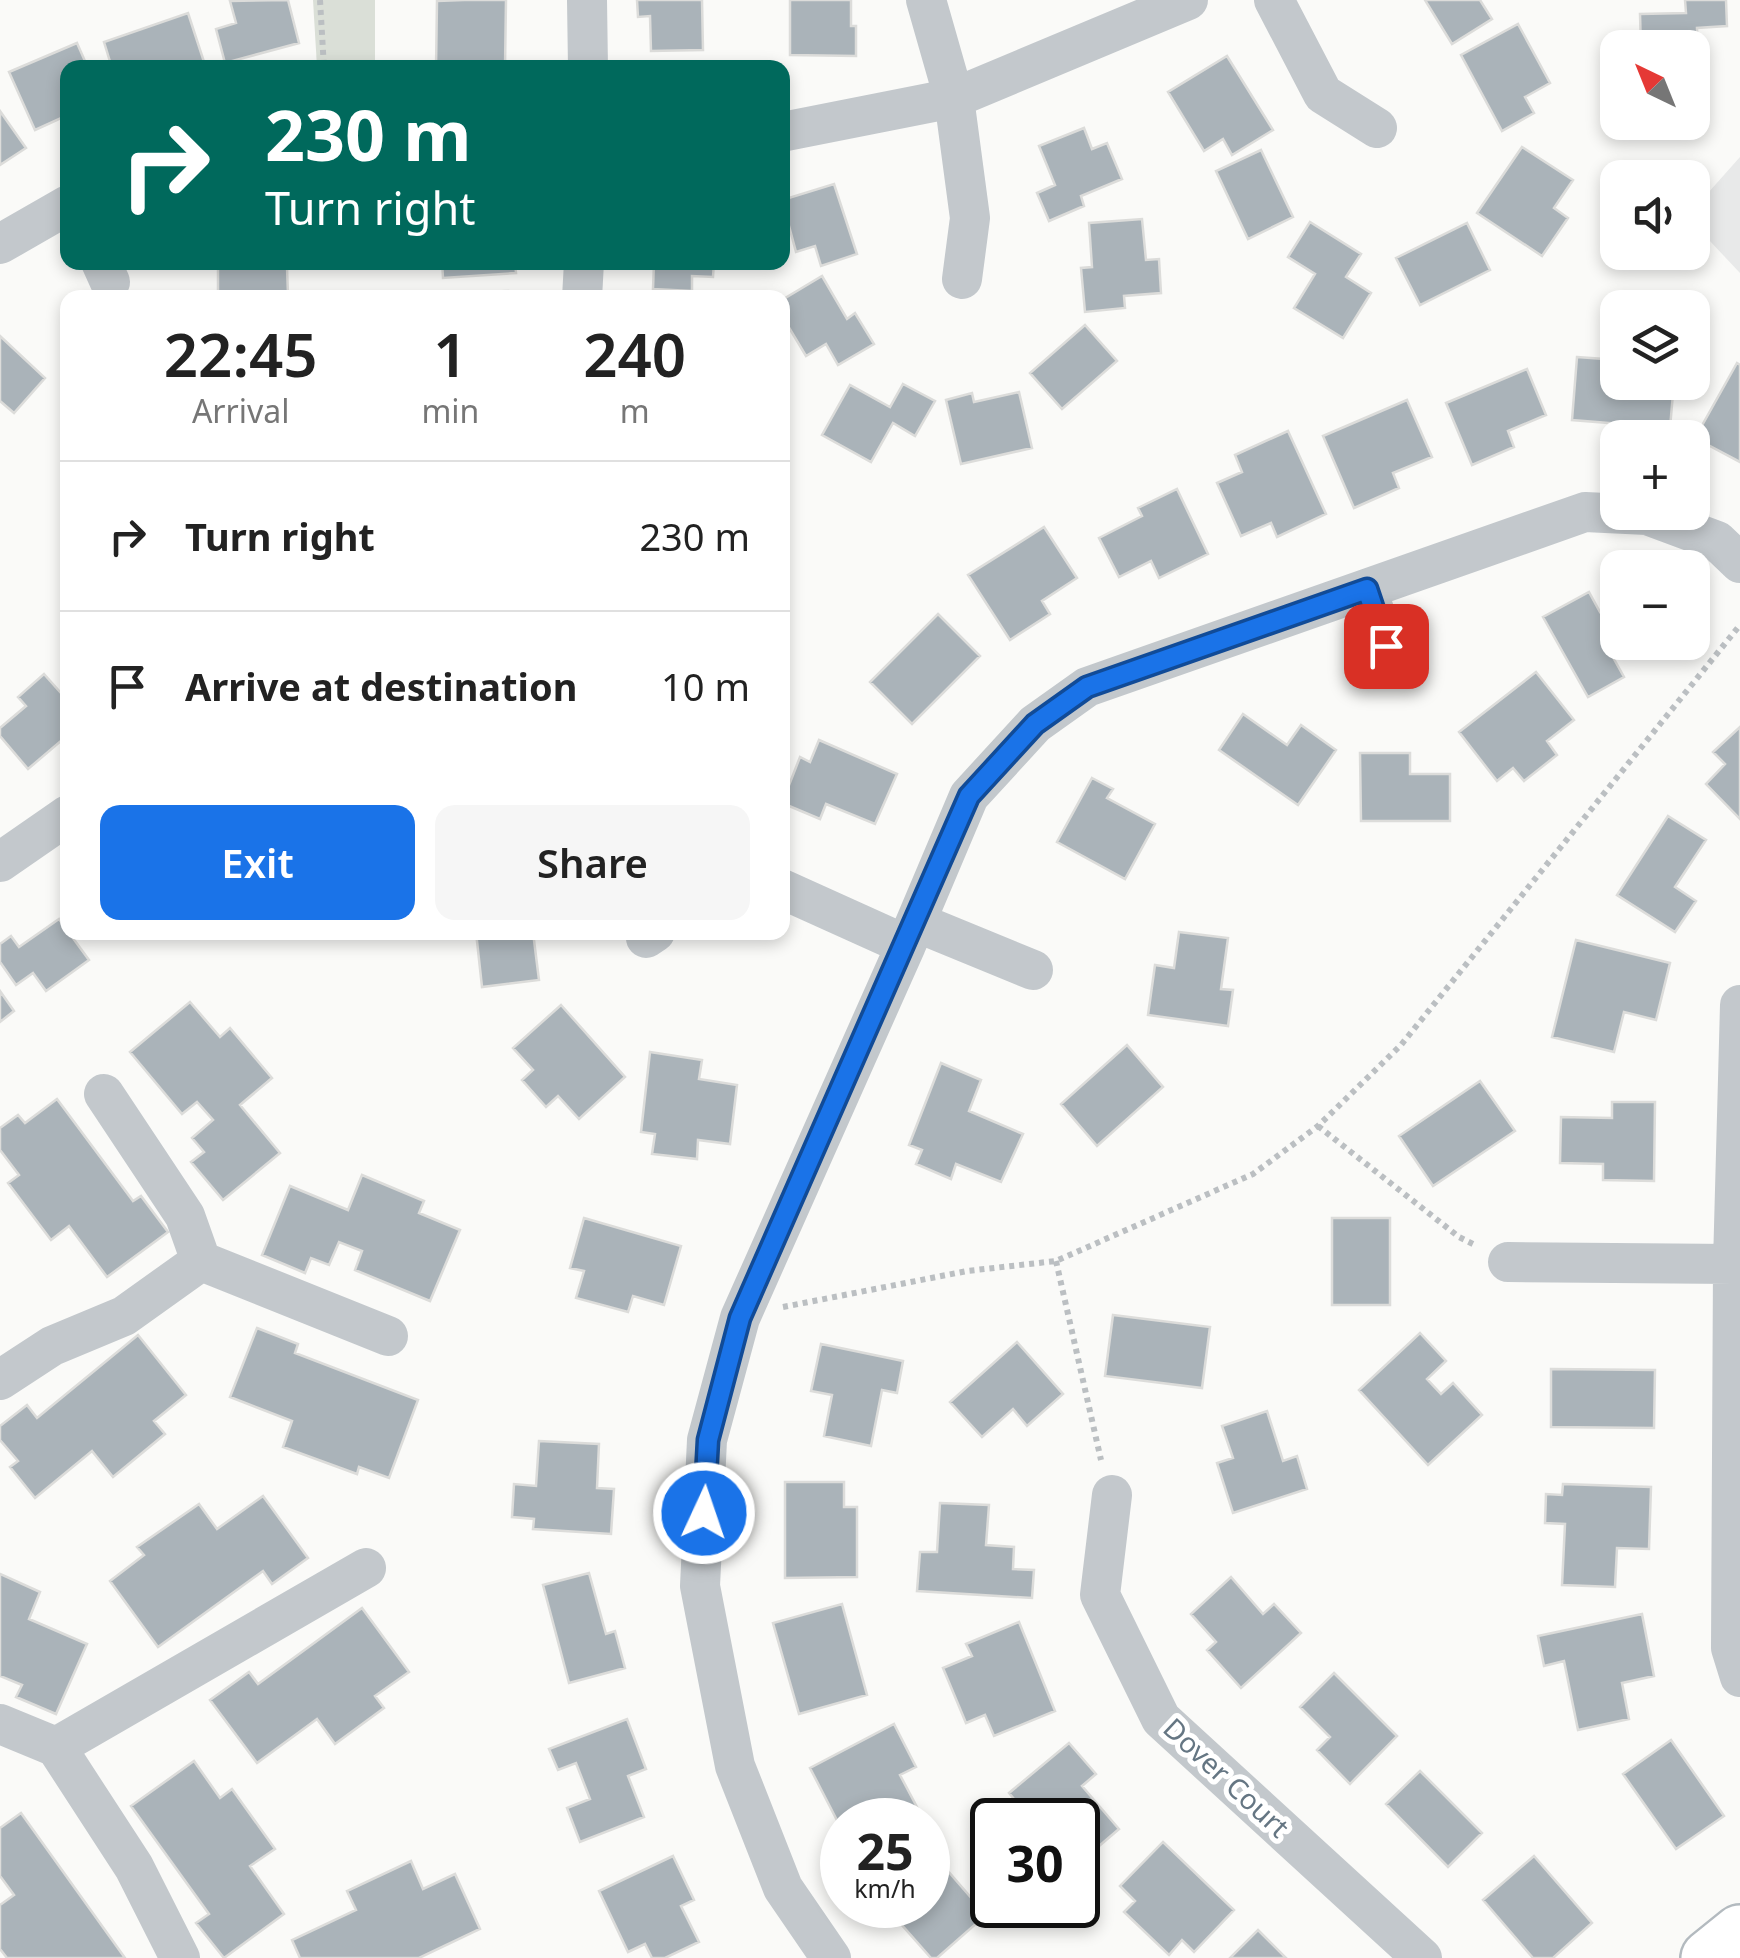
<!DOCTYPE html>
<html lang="en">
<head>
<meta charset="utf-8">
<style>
	body { margin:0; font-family:"Noto Sans",sans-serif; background:#f6f6f6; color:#222; height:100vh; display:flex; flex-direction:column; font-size:38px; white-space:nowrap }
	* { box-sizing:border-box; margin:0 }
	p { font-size:32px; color:#767676 }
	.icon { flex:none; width:55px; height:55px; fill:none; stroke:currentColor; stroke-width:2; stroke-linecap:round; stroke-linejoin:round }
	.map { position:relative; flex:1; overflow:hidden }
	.drawer { position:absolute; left:60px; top:290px; width:730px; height:650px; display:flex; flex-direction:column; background:#fff; border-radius:20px; box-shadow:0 5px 15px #0003 }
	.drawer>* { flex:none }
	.top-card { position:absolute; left:60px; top:60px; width:730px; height:210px; border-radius:20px; box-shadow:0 5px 15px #0003; background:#00695c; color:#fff; overflow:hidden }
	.needle { width:65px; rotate:317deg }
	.fabs { position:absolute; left:1600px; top:30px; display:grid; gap:20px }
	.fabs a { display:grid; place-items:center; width:110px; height:110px; border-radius:20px; background:#fff; box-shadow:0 5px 15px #0003; font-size:50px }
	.speed { position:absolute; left:820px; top:1798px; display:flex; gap:20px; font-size:50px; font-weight:700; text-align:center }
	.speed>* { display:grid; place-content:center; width:130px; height:130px; border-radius:50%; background:#fff; box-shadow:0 5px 15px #0003; line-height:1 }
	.speed small { font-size:25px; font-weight:400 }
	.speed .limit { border:5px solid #111; border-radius:15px; background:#fff; color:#111 }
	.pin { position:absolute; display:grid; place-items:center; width:85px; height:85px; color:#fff; margin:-42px; border-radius:20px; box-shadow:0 5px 15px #0006 }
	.me { position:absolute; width:110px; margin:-55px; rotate:3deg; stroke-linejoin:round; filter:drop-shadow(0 0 8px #0008) }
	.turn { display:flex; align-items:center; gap:35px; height:210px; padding:0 40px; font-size:45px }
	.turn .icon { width:130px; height:130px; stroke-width:2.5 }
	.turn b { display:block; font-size:70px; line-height:85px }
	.eta { display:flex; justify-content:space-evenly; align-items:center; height:170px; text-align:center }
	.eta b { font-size:60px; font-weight:600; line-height:70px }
	.cta { display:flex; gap:20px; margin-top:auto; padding:20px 40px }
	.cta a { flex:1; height:115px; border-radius:20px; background:#1a73e8; color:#fff; font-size:40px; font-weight:600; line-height:115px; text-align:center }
	.cta a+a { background:#f6f6f6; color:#222 }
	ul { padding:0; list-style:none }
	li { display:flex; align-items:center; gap:30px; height:150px; padding:0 40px; border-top:2px solid #e0e0e0 }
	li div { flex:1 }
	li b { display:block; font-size:38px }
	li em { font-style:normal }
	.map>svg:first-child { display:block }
	.built { fill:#e8e9e9 }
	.green { fill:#dadfd7 }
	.building { fill:#aab3b9; stroke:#dcdcda; stroke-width:2.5 }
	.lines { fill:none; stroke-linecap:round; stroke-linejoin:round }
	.secondary-casing { stroke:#b3babf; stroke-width:60 }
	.path { stroke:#bbbfc2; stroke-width:6; stroke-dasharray:5 5; stroke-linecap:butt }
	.street { stroke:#c3c8cc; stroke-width:40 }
	.secondary { stroke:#fff; stroke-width:55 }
	.route-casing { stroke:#114b97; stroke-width:25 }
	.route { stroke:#1a73e8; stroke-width:18 }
	.labels { text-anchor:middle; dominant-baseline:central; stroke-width:10; stroke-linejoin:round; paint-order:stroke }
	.street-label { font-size:28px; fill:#657683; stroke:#fff }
</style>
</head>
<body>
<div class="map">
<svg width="1740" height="1958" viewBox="0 0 1740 1958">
	<rect width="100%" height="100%" fill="#fafaf8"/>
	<path class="built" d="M1740,157V273L1693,223L1692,211Z"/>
	<path class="green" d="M313,0H375V67H317Z"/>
	<path class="building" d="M288,0L299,43L225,63L216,29L236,23L230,1Z
		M464,0H506L505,68H436L437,1Z
		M637,0H702L703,50L651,51L650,16L638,17Z
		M790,0H851V26H856V56L790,55Z
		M1425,0H1480L1492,19L1452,44Z
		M1685,0H1726L1727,26L1697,28L1698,70L1692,71V48H1641L1640,14L1686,13Z
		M188,13L206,68H112L104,42Z
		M1518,24L1550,83L1525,97L1534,113L1502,131L1461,55Z
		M77,43L88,68H68V115L35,130L9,72Z
		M1227,56L1273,130L1232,155L1223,139L1204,151L1168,92Z
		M0,111L26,148L0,165Z
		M1084,128L1092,149L1107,143L1122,179L1081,196L1084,206L1049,221L1037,193L1055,185L1039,146Z
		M1522,147L1573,180L1554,208L1568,218L1542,256L1477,213Z
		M1261,150L1293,217L1248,239L1216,171Z
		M834,184L857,254L821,266L815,246L796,252L782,200Z
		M1142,219L1146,260L1159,259L1161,293L1124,296L1125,308L1085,312L1081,268L1092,267L1089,223Z
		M1310,222L1361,254L1346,277L1371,293L1343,338L1294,308L1315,274L1288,257Z
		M1467,223L1490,270L1420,305L1396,258Z
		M218,262H305V267H287L288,295L218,296Z
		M442,262H515L516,273L443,278Z
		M654,262H714L713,277L692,276V291L653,289Z
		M822,276L847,319L855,313L874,344L838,365L826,344L806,356L782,316V300Z
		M508,291V298H443V293Z
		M1085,325L1117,361L1062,409L1030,373Z
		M0,336L45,378L14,413L0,401Z
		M1577,357L1618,360V382H1674L1670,428L1572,420Z
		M1737,363L1740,365V462L1695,438Z
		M1527,369L1546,415L1508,431L1514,447L1472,465L1446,403Z
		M903,384L935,401L915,436L893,423L871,462L822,435L850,385L890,407Z
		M1019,392L1032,448L961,464L946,400L972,393L974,402Z
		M1407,400L1432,457L1393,473L1399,488L1354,508L1323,436Z
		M1288,431L1326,514L1277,537L1271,523L1241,536L1217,483L1242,472L1235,455Z
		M1177,489L1208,554L1159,578L1151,561L1119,577L1099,538L1142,516L1138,508Z
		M1044,527L1077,578L1042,601L1050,614L1010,640L968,575Z
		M1589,592L1600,612L1618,602V642H1644L1614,659L1624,677L1588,697L1543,617Z
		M938,614L980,656L912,724L870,682Z
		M1536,672L1574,720L1547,741L1557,755L1524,781L1513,768L1497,781L1459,732Z
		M44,674L68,701V735L28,769L0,736V728L26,706L18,697Z
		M1243,714L1287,745L1301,725L1336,750L1298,805L1219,750Z
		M1740,727V819L1706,784L1725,764L1713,752Z
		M819,740L897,774L875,824L826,804L820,819L782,803L800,757L810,762Z
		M1360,753H1410V774H1450V821H1361Z
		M1092,778L1113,789L1107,798L1155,824L1125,879L1057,842Z
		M1668,816L1706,840L1675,887L1696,901L1675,932L1617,895Z
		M59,919L89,960L46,991L33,973L16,985L0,962V944L11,936L19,947Z
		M476,932H533L539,980L482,987Z
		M1179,932L1228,938L1221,989L1233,990L1228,1026L1148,1015L1155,965L1174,968Z
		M1576,940L1670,963L1656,1020L1624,1012L1614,1052L1552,1037Z
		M0,991L14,1011L0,1022Z
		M190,1002L220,1037L230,1028L272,1078L240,1105L280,1153L223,1200L191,1162L204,1152L192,1138L213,1120L197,1102L182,1114L130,1052Z
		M561,1005L625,1077L579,1119L558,1096L546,1107L522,1080L533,1070L513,1048Z
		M1127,1045L1163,1087L1097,1146L1061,1104Z
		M650,1052L702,1060L699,1079L737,1085L730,1144L698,1140L697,1159L652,1154L655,1134L641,1132Z
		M941,1063L981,1080L969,1111L1023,1134L1001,1182L956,1164L951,1179L916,1164L922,1150L909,1145Z
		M1480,1081L1515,1131L1433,1186L1399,1136Z
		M57,1099L133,1201L141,1196L168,1232L107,1277L69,1226L51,1240L8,1183L19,1175L0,1150V1128L18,1115L25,1123Z
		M1612,1102H1655L1654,1181L1603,1180V1164L1560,1163L1561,1117L1612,1118Z
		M362,1175L424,1201L419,1213L460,1230L430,1301L355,1270L362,1251L339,1242L329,1265L311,1258L305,1273L262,1255L290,1186L348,1210Z
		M584,1218L681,1246L664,1305L633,1296L628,1312L576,1298L584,1271L570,1268Z
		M1332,1218H1390V1305H1332Z
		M1113,1315L1210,1327L1202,1388L1105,1376Z
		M257,1328L298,1344L295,1353L418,1400L389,1478L359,1467L357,1474L283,1447L292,1421L230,1397Z
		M1420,1333L1446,1361L1427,1379L1441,1394L1453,1383L1482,1415L1428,1465L1359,1390Z
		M138,1335L186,1395L154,1421L165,1434L113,1477L92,1451L35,1498L10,1467L18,1461L0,1440V1426L27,1405L37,1418Z
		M1017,1342L1063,1394L1027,1426L1013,1409L982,1437L950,1402Z
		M821,1344L903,1361L897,1393L882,1390L871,1446L824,1436L832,1395L811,1391Z
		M1551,1369L1655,1370L1654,1428L1551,1427Z
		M1267,1411L1283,1461L1297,1456L1307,1489L1233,1513L1217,1463L1233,1458L1222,1426Z
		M539,1441L599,1444L597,1488L614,1489L611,1534L533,1529L534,1519L512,1517L514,1484L536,1486Z
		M785,1482H844V1507H857V1577L785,1578Z
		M1563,1484L1651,1487L1649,1549L1617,1548L1615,1587L1562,1585L1565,1524L1545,1523L1546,1494L1562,1495Z
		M263,1496L308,1558L272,1584L263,1571L158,1647L110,1581L144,1555L137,1547L199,1504L217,1529Z
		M940,1503L989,1505L986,1545L1014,1547L1013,1569L1034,1570L1032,1598L917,1591L920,1552H937Z
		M589,1573L606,1634L615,1631L625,1668L569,1683L543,1585Z
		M0,1574L40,1592L29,1619L87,1644L56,1714L16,1697L22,1685L0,1676Z
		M1231,1577L1263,1614L1274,1604L1301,1633L1241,1688L1207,1650L1216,1642L1191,1614Z
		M842,1604L867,1695L799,1714L773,1623Z
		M362,1608L409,1672L375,1696L384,1708L335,1744L317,1719L257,1763L210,1700L249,1672L258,1684Z
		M1642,1614L1654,1676L1622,1683L1629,1719L1578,1730L1564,1661L1544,1666L1538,1636Z
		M1019,1622L1055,1711L994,1736L985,1715L966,1723L943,1668L972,1656L966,1644Z
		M1334,1673L1397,1736L1350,1784L1317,1750L1330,1737L1300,1707Z
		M627,1719L646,1769L628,1776L644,1817L580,1842L567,1808L590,1799L576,1763L558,1770L549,1749Z
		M894,1724L916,1767L900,1775L918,1809L897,1820H842V1830L810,1768Z
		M1671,1740L1724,1816L1676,1849L1623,1774Z
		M1069,1743L1096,1774L1082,1786L1119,1829L1078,1864V1820H1032L1009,1793Z
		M194,1761L220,1798L232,1789L275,1849L250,1866L284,1914L224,1958L196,1923L209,1914L131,1806Z
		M1420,1771L1482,1833L1448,1867L1386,1804Z
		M21,1813L125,1958H7L0,1949V1905L14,1895L0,1876V1828Z
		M1163,1842L1234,1910L1194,1952L1182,1940L1169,1955L1124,1912L1135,1901L1120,1886Z
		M928,1848L986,1915L937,1958H931L901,1924L918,1909L915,1905H928Z
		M673,1856L694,1900L681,1906L699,1942L665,1958H652L645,1944L628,1952L599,1891Z
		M1534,1856L1592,1923L1553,1958H1533L1483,1900Z
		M411,1861L423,1889L455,1874L480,1929L419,1958H300L292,1940L356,1910L347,1891Z
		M1258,1930L1286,1958H1230Z"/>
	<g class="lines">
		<defs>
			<path id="secondary" d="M1709,1958L1740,1933"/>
		</defs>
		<use href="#secondary" class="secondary-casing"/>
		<path class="path" d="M320,0L324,68
			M1318,1126L1459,1237L1477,1246
			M1056,1261L1101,1460
			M783,1307L967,1271L1056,1261L1253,1174L1318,1126L1401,1045L1740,625"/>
		<path class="street" d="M587,0L588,68
			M926,0L954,98L970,218L962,279
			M1274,0L1323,94L1377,128
			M782,132L954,98L1188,0
			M0,244L68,205
			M101,262L110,282
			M582,298L584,262
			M1367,589L1386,646
			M0,862L68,815
			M782,889L906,945L969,796L1035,724L1087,687L1585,512L1647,515L1717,541L1740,563
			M916,922L1033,970
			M646,938L655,932
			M1740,1005L1733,1264L1731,1648L1740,1677
			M104,1094L185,1216L201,1261L388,1336
			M1508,1262L1733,1264
			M0,1380L52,1346L124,1316L201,1261
			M1112,1495L1100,1595L1161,1719L1422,1958
			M0,1724L56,1747L134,1867L180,1958
			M56,1747L366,1568
			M831,1958L783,1888L735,1766L700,1586L707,1440L740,1318L906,945"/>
		<use href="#secondary" class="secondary"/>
	</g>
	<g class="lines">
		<defs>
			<path id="route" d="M704,1513L708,1440L740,1318L969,796L1035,724L1087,687L1367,589L1386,646"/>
		</defs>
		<use href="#route" class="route-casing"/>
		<use href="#route" class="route"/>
	</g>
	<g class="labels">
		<g class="street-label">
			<text transform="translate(1227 1777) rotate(43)">Dover Court</text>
		</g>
	</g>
</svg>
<div class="fabs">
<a><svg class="needle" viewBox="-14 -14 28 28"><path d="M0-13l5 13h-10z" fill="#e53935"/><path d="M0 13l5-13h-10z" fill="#767676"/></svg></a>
<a><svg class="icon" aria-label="sound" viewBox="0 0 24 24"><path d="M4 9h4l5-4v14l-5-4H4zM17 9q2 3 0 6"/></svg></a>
<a><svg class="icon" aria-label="layers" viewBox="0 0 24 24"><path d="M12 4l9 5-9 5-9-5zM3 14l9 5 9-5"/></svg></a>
<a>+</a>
<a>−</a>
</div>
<div class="speed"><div>25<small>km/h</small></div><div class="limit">30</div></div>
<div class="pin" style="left:1386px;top:646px;background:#d93025"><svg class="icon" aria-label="arrive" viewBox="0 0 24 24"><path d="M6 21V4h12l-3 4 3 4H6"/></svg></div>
<svg class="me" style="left:704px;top:1513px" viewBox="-20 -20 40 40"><circle r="17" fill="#1a73e8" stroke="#fff" stroke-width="3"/><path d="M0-11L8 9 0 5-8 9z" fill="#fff"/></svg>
<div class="top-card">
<div class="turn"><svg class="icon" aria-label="right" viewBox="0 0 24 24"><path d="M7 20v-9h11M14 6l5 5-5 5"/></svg><div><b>230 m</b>Turn right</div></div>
</div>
<section class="drawer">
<div class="eta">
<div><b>22:45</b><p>Arrival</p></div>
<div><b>1</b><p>min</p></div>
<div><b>240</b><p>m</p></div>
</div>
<ul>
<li><svg class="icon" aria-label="right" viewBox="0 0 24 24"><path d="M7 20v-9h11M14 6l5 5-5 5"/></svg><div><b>Turn right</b></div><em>230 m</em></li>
<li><svg class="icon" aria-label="arrive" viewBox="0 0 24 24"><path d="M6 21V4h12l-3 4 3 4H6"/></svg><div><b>Arrive at destination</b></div><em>10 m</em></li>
</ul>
<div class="cta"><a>Exit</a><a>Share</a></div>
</section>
</div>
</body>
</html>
